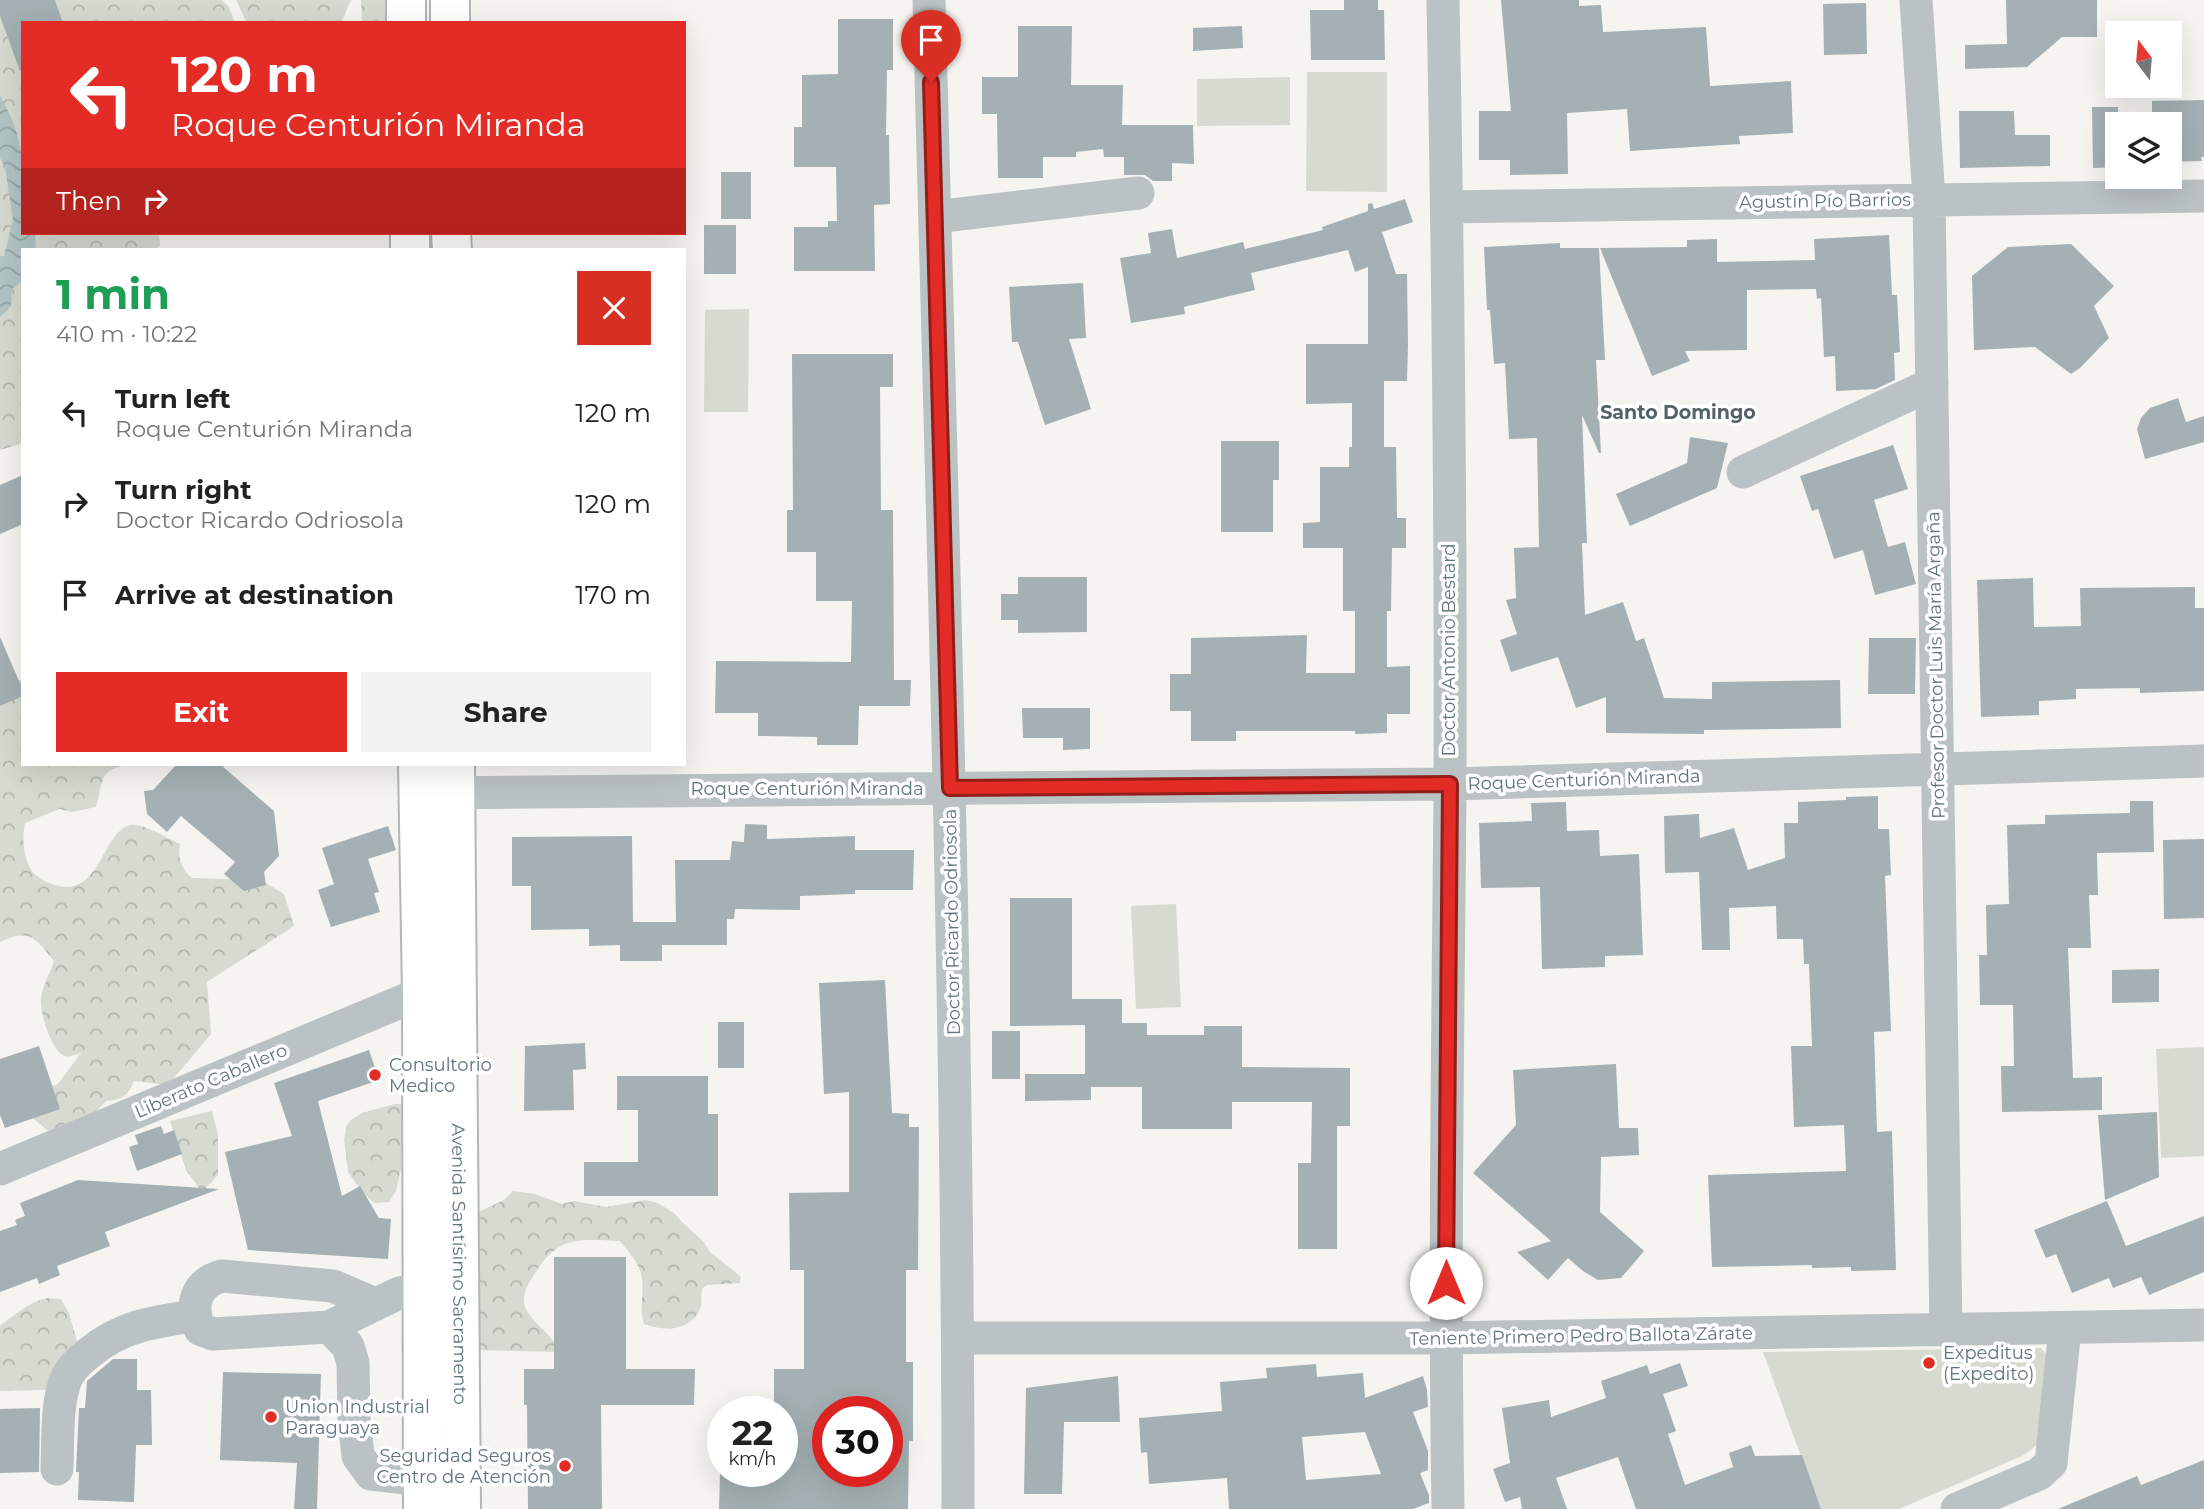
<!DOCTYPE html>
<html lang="en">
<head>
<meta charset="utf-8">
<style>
	body { margin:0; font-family:Montserrat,sans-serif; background:#f2f2f2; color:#222; height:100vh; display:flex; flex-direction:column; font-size:26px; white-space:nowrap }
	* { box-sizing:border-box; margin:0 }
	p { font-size:23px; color:#767676 }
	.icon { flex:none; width:38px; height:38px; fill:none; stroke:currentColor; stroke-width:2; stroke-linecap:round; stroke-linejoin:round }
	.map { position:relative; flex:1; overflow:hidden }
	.details { position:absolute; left:21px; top:248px; width:665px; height:518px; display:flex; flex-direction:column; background:#fff; border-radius:0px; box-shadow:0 7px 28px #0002 }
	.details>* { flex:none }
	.banner { position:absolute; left:21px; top:21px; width:665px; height:214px; border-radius:0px; box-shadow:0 7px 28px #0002; background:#e22c25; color:#fff; overflow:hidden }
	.needle { width:46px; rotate:344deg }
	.fabs { position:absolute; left:2105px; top:21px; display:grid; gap:14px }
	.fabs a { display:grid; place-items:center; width:77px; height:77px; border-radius:0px; background:#fff; box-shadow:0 7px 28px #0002; font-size:35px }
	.speed { position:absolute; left:707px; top:1396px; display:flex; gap:14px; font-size:35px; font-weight:700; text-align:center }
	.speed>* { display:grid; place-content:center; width:91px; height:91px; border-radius:50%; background:#fff; box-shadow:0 7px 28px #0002; line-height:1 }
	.speed small { font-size:18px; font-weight:400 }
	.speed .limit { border:10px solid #d22; background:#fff; color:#111 }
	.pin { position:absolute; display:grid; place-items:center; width:60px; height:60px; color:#fff; margin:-72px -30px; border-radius:50% 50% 50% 0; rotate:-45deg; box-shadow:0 0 7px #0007 }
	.pin .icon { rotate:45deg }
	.me { position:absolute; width:77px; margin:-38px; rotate:0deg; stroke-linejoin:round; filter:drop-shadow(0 0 5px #0008) }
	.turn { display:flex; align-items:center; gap:24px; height:147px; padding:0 35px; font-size:32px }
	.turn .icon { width:91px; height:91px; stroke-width:2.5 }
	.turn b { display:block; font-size:49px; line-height:60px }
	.then { display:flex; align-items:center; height:66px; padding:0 35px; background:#0003; gap:14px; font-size:26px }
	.round { display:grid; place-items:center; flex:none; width:74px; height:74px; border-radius:0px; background:#f2f2f2 }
	.head { display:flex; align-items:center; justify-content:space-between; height:119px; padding:0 35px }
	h1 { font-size:42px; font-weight:700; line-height:52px; color:#1e9e55 }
	.primary-button { display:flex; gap:14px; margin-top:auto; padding:14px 35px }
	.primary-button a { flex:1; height:80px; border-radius:0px; background:#e22c25; color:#fff; font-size:28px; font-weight:700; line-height:80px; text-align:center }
	.primary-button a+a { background:#f2f2f2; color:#222 }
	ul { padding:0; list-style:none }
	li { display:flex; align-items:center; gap:21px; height:91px; padding:0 35px }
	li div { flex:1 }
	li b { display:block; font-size:26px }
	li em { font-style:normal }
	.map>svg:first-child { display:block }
	.forest { fill:url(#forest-crowns) }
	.park { fill:#d6dad0 }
	.water { fill:url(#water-waves) }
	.building { fill:#a4b0b3; fill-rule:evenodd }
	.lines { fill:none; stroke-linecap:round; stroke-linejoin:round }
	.primary-casing { stroke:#b1b7b9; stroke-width:42 }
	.minor { stroke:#bbc2c4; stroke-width:33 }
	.primary { stroke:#fff; stroke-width:38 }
	.route-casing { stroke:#931d18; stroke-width:18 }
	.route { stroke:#e22c25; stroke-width:12 }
	.poi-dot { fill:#e22c25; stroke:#fff; stroke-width:2.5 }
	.labels { text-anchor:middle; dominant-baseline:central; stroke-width:7; stroke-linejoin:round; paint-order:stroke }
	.street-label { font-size:18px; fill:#60767c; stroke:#fff }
	.poi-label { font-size:18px; fill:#60767c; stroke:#fff; text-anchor:start }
	.neighbourhood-label { font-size:19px; font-weight:bold; fill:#526267; stroke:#fff }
</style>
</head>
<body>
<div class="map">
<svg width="2204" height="1509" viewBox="0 0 2204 1509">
	<defs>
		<pattern id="forest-crowns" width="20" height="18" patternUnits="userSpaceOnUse" patternTransform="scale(1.75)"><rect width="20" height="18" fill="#d6dad0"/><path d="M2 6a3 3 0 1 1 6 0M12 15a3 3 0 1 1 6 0" fill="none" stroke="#b1b5ae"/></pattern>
		<pattern id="water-waves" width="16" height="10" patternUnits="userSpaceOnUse" patternTransform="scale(1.75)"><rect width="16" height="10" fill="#b3c4c5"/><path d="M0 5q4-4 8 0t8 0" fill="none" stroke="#95a4a5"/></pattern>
	</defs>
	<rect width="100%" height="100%" fill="#f5f4f1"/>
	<path class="forest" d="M47,0H222L229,7L235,23H59Z
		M236,0H352C345,7 347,17 339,23H247Z
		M361,0H402V23H362Z
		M0,17L5,21L23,58V233H159L160,246L155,250H23V443L0,450Z
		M0,680H23V765H122C118,768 111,769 107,773C99,781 100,797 96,807L72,812L59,809L25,823C22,838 23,852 29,866C33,875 41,879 49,883C101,904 100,833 130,825C142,822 167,838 180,844C178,859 180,867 192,878L261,880L284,894L294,926L207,982L211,1034L168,1085L134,1081C128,1095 122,1100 106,1101L85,1124L47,1130L28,1114L27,1095L58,1084L81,1053C76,1054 70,1058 65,1056C51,1051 39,1011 41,997C43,985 50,973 54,961C35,938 30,928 0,942Z
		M395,1104H402L413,1123L411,1156L400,1172L396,1191L389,1202L375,1203L369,1199L355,1182L348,1172L344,1139L347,1125L351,1120L362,1113Z
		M212,1111L218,1135V1175L202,1192L186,1170L170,1121Z
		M513,1191L535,1194L562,1204L574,1201L606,1207L646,1200L658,1203L675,1214L683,1223L703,1241L710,1252L741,1277L740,1283L707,1285L702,1289C701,1295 702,1300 701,1306C693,1331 665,1332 644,1324C639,1310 644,1294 642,1279C641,1264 628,1252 620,1241C574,1239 557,1236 532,1278C526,1287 521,1299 526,1309C535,1326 553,1334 559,1352L481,1350L476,1345V1213L504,1200Z
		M47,1298L61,1299L69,1313L78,1345L45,1390L0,1391V1325C15,1316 27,1302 47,1298Z"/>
	<path class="park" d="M1307,72H1387V192L1306,191Z
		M1290,77V125L1197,126V79Z
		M749,309L748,412H704L705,310Z
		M1176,904L1181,1007L1136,1009L1131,906Z
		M2204,1047V1156L2161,1158L2156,1049Z
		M2041,1348L2056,1366L2038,1444L2024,1455L1899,1509H1820L1763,1352Z"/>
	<path class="water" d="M0,96C29,145 23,178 23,233H35L36,250H23V280L12,289L11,306L0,317V256H4L13,220L5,167L0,158Z"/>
	<path class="building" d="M0,0H55L63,23H23V70L20,71L0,16Z
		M1344,0H1378V10H1384L1385,60H1311L1310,10H1344Z
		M1501,0H1579V6L1601,5L1603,32L1706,27L1710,86L1791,81L1793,133L1739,136L1740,144L1630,151L1627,109L1567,113L1568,174L1510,175V160H1479V111H1511Z
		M2006,0H2097V37H2062L2027,67L1965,69V45L2007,44Z
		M1866,3L1867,54L1824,55L1823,4Z
		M838,19H893V70H887L886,135H889L890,204L874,205L875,271H794V227H828V221H837L836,167H794V127H802V75L838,74Z
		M1018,26H1072L1071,85H1123L1122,125H1193L1194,164L1172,163V181H1153L1145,175H1124V157H1104L1103,149L1076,152V157H1043V178H998L997,114H982V77H1018Z
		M1242,26L1243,48L1193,51V28Z
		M2204,100V157H2201L2202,161L2170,162V124H2152V101Z
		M2092,107H2118V167L2093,168Z
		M1959,111H2014L2015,135H2050V166L1960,168Z
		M721,172H751V219H721Z
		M1405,199L1413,222L1382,232L1396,274H1407L1408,344L1407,381H1384V447H1396L1397,518H1406V548H1392L1391,611H1387V667L1410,666V714H1387V733L1355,734V731H1236V741H1191V711H1170V674H1191V638L1307,635L1306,673H1355V611H1343V548H1303V523L1320,522V467H1349V447H1352V403L1306,404V344H1368V267L1355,272L1348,250L1251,273L1255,290L1184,307L1185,314L1131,323L1120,258L1151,253L1148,233L1172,229L1177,258L1243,242L1245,249L1323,230L1322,227L1368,211V204L1372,203L1374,209Z
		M704,225H736V274H704Z
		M1889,235L1892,295H1897L1900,352L1894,353L1895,380L1876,389L1836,391L1835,356L1824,357L1821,298L1817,299L1816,289L1747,290V350L1685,351L1690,361L1652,376L1600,248L1687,247V240L1717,239V262L1815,260L1814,239Z
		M1560,243V248H1599L1605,360H1596L1601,453H1599L1582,415L1587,543H1582L1585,615L1623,602L1636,641L1644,638L1664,698L1712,699V682L1840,680L1841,728L1704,730V734L1606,733V697L1576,708L1558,657L1511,672L1500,640L1517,634L1506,600L1516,598L1514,548L1539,547L1537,438L1509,439L1505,363L1494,364L1490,310H1487L1484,247Z
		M2071,244L2114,286L2094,306L2109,338L2080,368L2071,374L2035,347L1974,350L1972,276L2008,247Z
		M1083,283L1086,338L1069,339L1091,409L1045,425L1018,342H1012L1009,287Z
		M792,354H893V387H880L881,510H893L894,680H911L910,706H859L858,745H817V737L758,736V713H715L716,661L851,662L852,601H816V552H787V510H793Z
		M2178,398L2186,422L2204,416V442L2145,459L2137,429L2141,418L2150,408Z
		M1690,437L1728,443L1717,488L1630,526L1616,494L1687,463Z
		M1221,441H1279V480H1273V532H1221Z
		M1893,445L1908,489L1874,500L1888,547L1905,542L1916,584L1875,595L1863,550L1834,559L1818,509L1812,511L1800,476Z
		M23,475V524L0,534V485Z
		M1018,577H1087V632L1018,633V620H1001V594H1018Z
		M2033,578L2034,627L2081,626L2080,588L2195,587V608H2204V691L2140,693V688L2076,689V699L2039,701V715L1981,717L1977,580Z
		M0,637L23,690V696L0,706Z
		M1869,638H1916L1915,694H1868Z
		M1022,708H1090V749L1063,750V738H1023Z
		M176,765H221L274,811L279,856L264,872L266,885L244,891L224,874L235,862L181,816L167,832L147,814L144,791L153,790Z
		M1878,796V829H1889L1891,875L1885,876L1891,1031L1874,1032L1877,1132L1892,1131L1896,1270L1851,1271V1267L1812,1268V1265L1712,1267L1708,1175L1846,1171L1844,1125L1794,1127L1791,1046H1812L1809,964H1804L1803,939H1777L1776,906L1729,908L1730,950H1702L1699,872L1665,873L1664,816L1699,814L1700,838L1734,828L1748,870L1785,858L1784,823H1798V802L1846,800V797Z
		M2130,801H2153L2154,852L2097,853L2098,895H2089L2091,948H2068L2073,1078L2102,1077V1110L2002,1112L2001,1066H2014L2013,1005H1980L1979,955H1987L1986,905L2009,904L2007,825L2045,824V815L2130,813Z
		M1566,802L1567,831L1599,830L1600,856L1639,854L1643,955L1605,956V967L1542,969L1540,887L1481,888L1479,823L1532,821L1531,803Z
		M745,824L767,825V839L855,836V850H914L913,890H855V894L800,896V910L735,909L734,919H727V945H662V961H620V945L589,946V929L531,930V886H512V837L632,836L633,922H676L675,860H730L732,841L744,842Z
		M388,826L396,850L368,859L379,892L374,893L380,912L331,927L318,890L334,884L322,848Z
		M2204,839V918L2164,919L2163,840Z
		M1010,898H1072V999H1122V1023H1147V1035H1204V1026H1242V1067L1350,1068V1126H1337V1249H1298V1163H1311L1312,1102H1232V1129H1142V1087H1091V1100L1025,1101V1074H1085V1025L1010,1026Z
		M2159,969V1002L2112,1003V970Z
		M885,980L892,1113L909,1114V1127H919L918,1270H906V1362H913V1441H909L908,1509H719L720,1472H782V1412H774V1369H804V1270H790L789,1193L849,1192V1092L824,1094L819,983ZM828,1412H887V1472H828Z
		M718,1022H744V1068H718Z
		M992,1031H1020V1079H992Z
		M585,1043L586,1069L573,1070L574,1110L524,1111L525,1046Z
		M39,1046L60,1109L5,1128L0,1115V1059Z
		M369,1050L379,1080L318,1101L342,1196L360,1186L379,1218L391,1219L388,1259L248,1250L225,1152L292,1136L274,1083Z
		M1616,1064L1619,1128H1638L1639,1155L1601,1157L1600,1212L1644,1251L1621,1278L1598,1280L1583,1271L1568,1258L1548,1280L1517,1252L1551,1241L1473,1173L1516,1125L1513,1070Z
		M617,1076H708V1114H718V1196H584V1162H638V1110H617Z
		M2157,1112L2159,1177L2105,1200L2098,1115Z
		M161,1126L164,1134L174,1130L182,1154L137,1171L129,1147L138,1144L135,1135Z
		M78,1180L219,1189L105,1232L110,1246L57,1266L60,1275L39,1284L37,1278L0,1292V1231L17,1225L15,1220L25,1216L20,1203Z
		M2107,1201L2126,1246L2204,1216V1272L2149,1295L2141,1277L2113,1288L2109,1278L2072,1293L2056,1254L2046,1258L2034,1230Z
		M554,1257H626V1369H695L694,1405H601L602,1509H528L527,1405H524V1369H554Z
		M113,1359H137V1390H151L152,1445H136L134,1502L78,1500L79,1472H76L79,1408H85L87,1381Z
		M1680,1363L1688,1386L1663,1394L1676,1431L1668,1434L1685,1485L1733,1467L1729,1453L1751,1445L1755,1456L1802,1455L1821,1509H1636L1618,1457L1556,1478L1567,1509H1522L1520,1497L1505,1502L1493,1469L1510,1463L1502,1408L1549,1400L1551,1417L1606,1398L1601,1381L1647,1365L1650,1374Z
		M1316,1364L1317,1377L1363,1373L1365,1398L1423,1376L1427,1390L1428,1407L1413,1412L1428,1451V1470L1420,1473L1429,1495V1503L1413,1509H1229L1227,1478L1149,1484L1147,1452L1141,1453L1139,1418L1222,1411L1220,1382L1267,1378L1266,1368ZM1365,1432L1381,1474L1306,1480L1302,1437Z
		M223,1372L321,1374L317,1509H294L297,1463L220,1460Z
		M1118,1376L1120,1422H1064L1062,1494H1024L1026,1388Z
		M40,1408L39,1472L0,1473V1409Z
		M2204,1460V1509H2058L2137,1476L2141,1485Z"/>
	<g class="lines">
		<defs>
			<g id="primary">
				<path d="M406,0V23"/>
				<path d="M450,0V23"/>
				<path d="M410,233V250"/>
				<path d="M451,233L452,250"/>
				<path d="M418,765L422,993L423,1509"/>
				<path id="s1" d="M455,765L461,1509"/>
			</g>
		</defs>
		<use href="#primary" class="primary-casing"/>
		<path class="minor" d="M929,0C942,503 958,1006 958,1509
			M1443,0C1448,263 1451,526 1450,789C1448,1029 1444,1269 1448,1509
			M1916,0L1929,199L1946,1331
			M1447,207L2204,196
			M935,217L1138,193
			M1743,472L1932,384
			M431,793L1450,784L2204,761
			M0,1169L422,993
			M375,1304L333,1286L222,1276C196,1283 189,1305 200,1329L213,1334L329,1327L399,1293L422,1288
			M329,1327L348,1346L353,1363L354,1419L358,1456L371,1474L423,1480
			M958,1338H1445L2204,1325
			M57,1469C58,1442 56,1401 67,1377C72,1367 80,1360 89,1353C122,1326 152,1322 194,1316
			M1957,1509L2039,1474L2051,1463L2065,1328"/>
		<use href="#primary" class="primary"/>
	</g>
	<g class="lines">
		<defs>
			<path id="route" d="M931,82L950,788L1450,784L1446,1283"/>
		</defs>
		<use href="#route" class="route-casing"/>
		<use href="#route" class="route"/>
	</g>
	<g class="poi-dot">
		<circle cx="375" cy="1075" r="7"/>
		<circle cx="1929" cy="1363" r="7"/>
		<circle cx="271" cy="1417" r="7"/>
		<circle cx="565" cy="1466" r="7"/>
	</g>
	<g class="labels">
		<g class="street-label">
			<text transform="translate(1825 201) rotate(-1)">Agustín Pío Barrios</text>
			<text transform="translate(1449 650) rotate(-90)">Doctor Antonio Bestard</text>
			<text transform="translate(1936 665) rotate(-91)">Profesor Doctor Luis María Argaña</text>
			<text transform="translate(1584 780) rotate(-2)">Roque Centurión Miranda</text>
			<text x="807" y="789">Roque Centurión Miranda</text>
			<text transform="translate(952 922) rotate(-91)">Doctor Ricardo Odriosola</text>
			<text transform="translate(211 1081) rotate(-23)">Liberato Caballero</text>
			<text stroke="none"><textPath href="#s1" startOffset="499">Avenida Santísimo Sacramento</textPath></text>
			<text transform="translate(1581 1336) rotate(-1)">Teniente Primero Pedro Ballota Zárate</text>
		</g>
		<g class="poi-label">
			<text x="389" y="1065">Consultorio<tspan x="389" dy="21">Medico</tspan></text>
			<text x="1943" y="1353">Expeditus<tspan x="1943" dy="21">(Expedito)</tspan></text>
			<text x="285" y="1407">Union Industrial<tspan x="285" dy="21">Paraguaya</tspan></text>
			<text x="551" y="1456" text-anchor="end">Seguridad Seguros<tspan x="551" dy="21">Centro de Atención</tspan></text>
		</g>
		<g class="neighbourhood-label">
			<text x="1678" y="412">Santo Domingo</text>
		</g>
	</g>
</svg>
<div class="fabs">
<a><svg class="needle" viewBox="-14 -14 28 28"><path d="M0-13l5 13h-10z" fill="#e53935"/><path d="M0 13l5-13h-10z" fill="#767676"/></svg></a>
<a><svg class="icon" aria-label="layers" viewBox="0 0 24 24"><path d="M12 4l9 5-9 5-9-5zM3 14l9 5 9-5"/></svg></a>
</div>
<div class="speed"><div>22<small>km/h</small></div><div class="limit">30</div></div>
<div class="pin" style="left:931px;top:82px;background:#d93025"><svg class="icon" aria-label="arrive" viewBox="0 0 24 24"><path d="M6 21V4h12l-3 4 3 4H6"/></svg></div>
<svg class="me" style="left:1446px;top:1283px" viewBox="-20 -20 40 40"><circle r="19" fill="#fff"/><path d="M0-13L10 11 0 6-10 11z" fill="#e22c25"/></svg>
<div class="banner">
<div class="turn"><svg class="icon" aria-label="left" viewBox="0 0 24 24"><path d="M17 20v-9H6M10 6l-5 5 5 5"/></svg><div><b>120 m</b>Roque Centurión Miranda</div></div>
<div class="then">Then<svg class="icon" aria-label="right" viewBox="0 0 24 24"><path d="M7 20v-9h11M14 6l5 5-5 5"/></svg></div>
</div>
<section class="details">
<div class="head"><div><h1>1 min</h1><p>410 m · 10:22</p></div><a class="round" style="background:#d93025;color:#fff"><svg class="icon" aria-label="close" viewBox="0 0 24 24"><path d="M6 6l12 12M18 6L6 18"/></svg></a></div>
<ul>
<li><svg class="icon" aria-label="left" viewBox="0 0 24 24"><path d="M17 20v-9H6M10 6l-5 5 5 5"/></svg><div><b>Turn left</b><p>Roque Centurión Miranda</p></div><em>120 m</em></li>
<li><svg class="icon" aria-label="right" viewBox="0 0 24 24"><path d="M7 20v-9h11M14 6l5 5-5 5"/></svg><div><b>Turn right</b><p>Doctor Ricardo Odriosola</p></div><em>120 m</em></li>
<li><svg class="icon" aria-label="arrive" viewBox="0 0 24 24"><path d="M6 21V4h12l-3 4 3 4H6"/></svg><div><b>Arrive at destination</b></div><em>170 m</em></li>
</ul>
<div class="primary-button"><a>Exit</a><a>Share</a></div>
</section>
</div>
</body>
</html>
